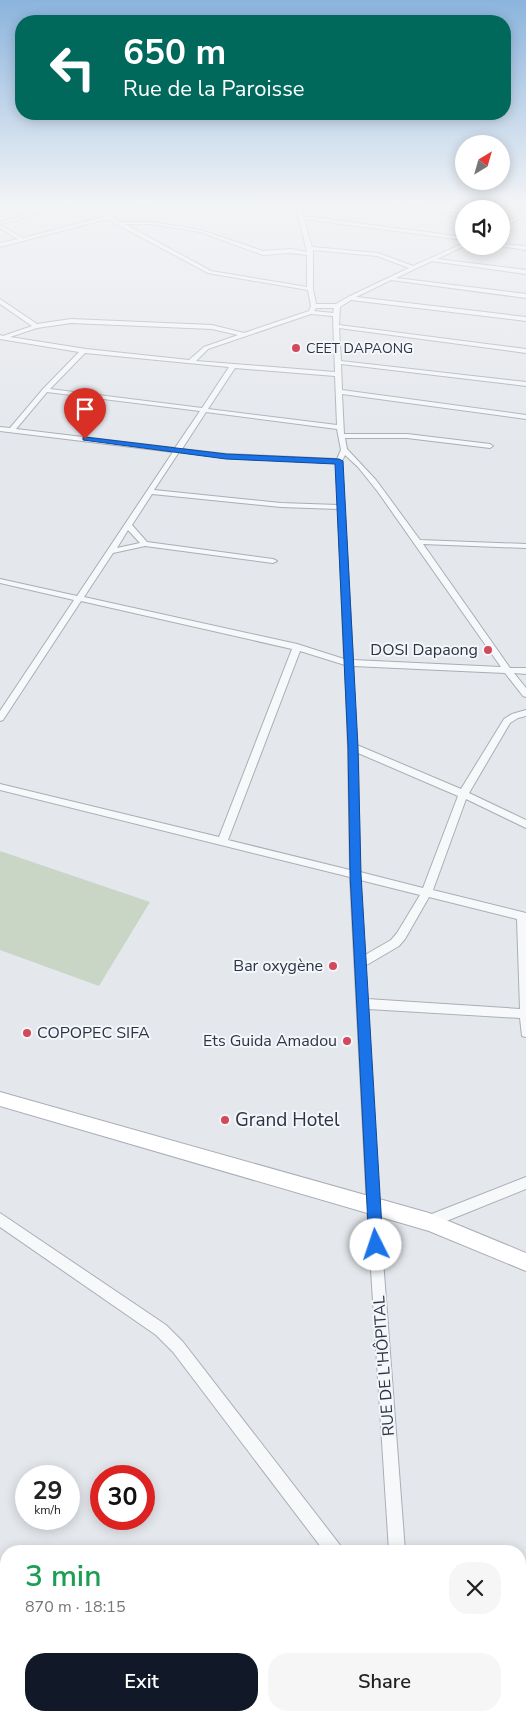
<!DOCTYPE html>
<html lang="en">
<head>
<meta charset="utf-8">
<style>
	body { margin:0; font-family:"Nunito Sans",sans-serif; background:#f6f6f6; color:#222; height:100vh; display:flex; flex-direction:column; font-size:19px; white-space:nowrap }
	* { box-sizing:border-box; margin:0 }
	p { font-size:16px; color:#767676 }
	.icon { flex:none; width:28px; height:28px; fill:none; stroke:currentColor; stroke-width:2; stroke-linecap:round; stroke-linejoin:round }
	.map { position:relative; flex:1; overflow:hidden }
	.side { position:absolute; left:0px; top:1545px; width:526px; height:176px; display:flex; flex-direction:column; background:#fff; border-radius:20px 20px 0 0; box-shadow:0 2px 12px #0003 }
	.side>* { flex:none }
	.guide { position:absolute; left:15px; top:15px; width:496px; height:105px; border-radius:20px; box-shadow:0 2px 12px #0003; background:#00695c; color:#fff; overflow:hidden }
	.needle { width:32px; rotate:37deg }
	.controls { position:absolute; left:455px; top:135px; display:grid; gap:10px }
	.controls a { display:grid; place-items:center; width:55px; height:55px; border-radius:50%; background:#fff; box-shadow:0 2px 12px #0003; font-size:25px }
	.speed { position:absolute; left:15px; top:1465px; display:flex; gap:10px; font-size:25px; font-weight:700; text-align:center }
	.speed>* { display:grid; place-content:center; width:65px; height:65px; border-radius:50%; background:#fff; box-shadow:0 2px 12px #0003; line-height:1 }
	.speed small { font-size:12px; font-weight:400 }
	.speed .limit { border:8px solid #d22; background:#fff; color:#111 }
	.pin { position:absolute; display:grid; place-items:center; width:42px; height:42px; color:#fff; margin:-51px -21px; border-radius:50% 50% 50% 0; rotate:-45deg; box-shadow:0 0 5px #0007 }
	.pin .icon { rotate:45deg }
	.me { position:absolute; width:55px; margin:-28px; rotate:356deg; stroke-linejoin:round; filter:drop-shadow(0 0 4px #0008) }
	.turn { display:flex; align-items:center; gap:18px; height:105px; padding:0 25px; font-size:22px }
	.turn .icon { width:65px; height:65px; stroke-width:2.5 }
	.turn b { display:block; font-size:35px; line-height:42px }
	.round { display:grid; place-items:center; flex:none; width:52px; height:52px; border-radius:20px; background:#f6f6f6 }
	.overview { display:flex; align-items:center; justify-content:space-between; height:85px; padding:0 25px }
	h1 { font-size:30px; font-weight:600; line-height:38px; color:#1e9e55 }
	.button { display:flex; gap:10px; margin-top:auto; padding:10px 25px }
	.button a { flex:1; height:58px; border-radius:20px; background:#111827; color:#fff; font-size:20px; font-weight:600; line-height:58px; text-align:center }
	.button a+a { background:#f6f6f6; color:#222 }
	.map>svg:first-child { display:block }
	.green { fill:#c9d6c5 }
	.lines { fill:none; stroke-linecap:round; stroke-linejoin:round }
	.street-casing { stroke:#a9aeb7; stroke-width:2 }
	.secondary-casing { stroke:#a9aeb7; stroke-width:2 }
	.street { fill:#f7f8fa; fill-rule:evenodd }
	.secondary { fill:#fff; fill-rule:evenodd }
	.route { fill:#1a73e8; stroke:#114b97 }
	.poi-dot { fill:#d1495b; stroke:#f4f6f9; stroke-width:2 }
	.labels { text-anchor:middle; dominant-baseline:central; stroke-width:4; stroke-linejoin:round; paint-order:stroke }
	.far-poi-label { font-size:14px; fill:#2b3445; stroke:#f4f6f9; text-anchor:start }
	.poi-label { font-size:16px; fill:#2b3445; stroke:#f4f6f9; text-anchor:end }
	.street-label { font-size:16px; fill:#2b3445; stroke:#f4f6f9 }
	.near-poi-label { font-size:19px; fill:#2b3445; stroke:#f4f6f9; text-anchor:start }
</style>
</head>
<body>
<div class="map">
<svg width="526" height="1721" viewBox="0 0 526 1721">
	<rect width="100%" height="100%" fill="#e4e7ec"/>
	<path class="green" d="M0,851L150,902L99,986L0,950Z
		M0,1600L6,1612V1715H13L12,1721H0Z"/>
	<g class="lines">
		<defs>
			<path id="street" d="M72,203H86L109,215L156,203H164L112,217L120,222H151L201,230L263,251L291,249L307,252L295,203H299L303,216L464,237V240L304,219L312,247L378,253L413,266L464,243V246L437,259L526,270V274L432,261L396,278L526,294V298L391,280L356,297L526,317V321L351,300L340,307L339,325L526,349V353L339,328L341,361L526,382V386L341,364L342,390L526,415V419L342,394L344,434H407L490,444L493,446L490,448L407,438H345L347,449L376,480L420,540L526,544V548L423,544L510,668H526V674L514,673L526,688V697L523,696L505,673L353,666L357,745L461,789L504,719L512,714L526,710V716L518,718L510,723L469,793L526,820V828L466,799L433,890L526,913V1037L522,1036L520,1018L368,1009L379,1207L405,1551H389L367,1207L350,877L0,790V784L219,837L292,649L81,601L3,720L0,721V711L74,600L0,583V579L77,596L173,452L0,431V427L10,428L43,389L79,352L0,339V335L3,336L32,326L0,304V299L37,324L71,319L212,325L244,333L309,311L311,306L308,290L208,273L107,219L0,247V243L18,239L0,228V225L23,238L104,217L80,203L0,224V222ZM125,224H151L200,232L263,255L291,253L307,255V287L211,271ZM313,250L377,256L409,268L348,297L336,304H316L313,289ZM316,308H334L333,313L314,311ZM311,314L333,316L335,372L196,361L208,349ZM71,323L212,329L238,335L204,347L189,360L86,349L10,337L37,328ZM85,353L229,367L202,408L50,389ZM235,368L335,376L337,425L208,409ZM47,392L200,411L175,448L16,429ZM206,412L337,429L341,450L337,459L226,454L182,449ZM179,452L226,458L336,463L338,505L281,503L154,490ZM345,455L358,467L378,492L501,667L353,660L342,461ZM152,494L281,507L338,509L344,659L297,644L84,597L113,553L145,546L273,563L277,561L273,559L147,542L132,525ZM128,530L140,543L117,548ZM300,651L345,665L348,747L350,870L228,840ZM358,753L458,796L423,888L360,872ZM360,880L420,895L397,933L391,940L365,955ZM429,897L517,919L520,1009L367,999L365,966L399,946L405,939Z
				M370,203H383L464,215V217Z
				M526,213V216L501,227V224Z
				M501,244L526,246V250L500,246Z
				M526,1177V1189L429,1228L424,1227L423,1222L424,1217Z
				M0,1213L166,1325L183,1342L340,1545L342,1551H324L173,1352L156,1335L0,1227Z
				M333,1715H352L350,1721H331Z
				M450,1715H468L470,1721H452Z"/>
			<path id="secondary" d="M0,1092L429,1213L526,1253V1271L429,1231L0,1106Z"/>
		</defs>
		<use href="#street" class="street-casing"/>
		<use href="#secondary" class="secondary-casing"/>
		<use href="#street" class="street"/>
		<use href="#secondary" class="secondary"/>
	</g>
	<linearGradient id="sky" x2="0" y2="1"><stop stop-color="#8bb4dd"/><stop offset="0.46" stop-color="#f3f4f6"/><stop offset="1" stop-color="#f3f4f6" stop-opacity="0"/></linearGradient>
	<rect width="526" height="444" fill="url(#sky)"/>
	<path class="route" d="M85,437L226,454L339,459L343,461L358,747L361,874L383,1245L381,1251L376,1253L371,1251L369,1245L350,874L348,747L335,464L226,459L83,440V437Z"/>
	<g class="poi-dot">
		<circle cx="296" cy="348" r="5"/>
		<circle cx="488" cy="650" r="5"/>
		<circle cx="333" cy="966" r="5"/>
		<circle cx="27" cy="1033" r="5"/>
		<circle cx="347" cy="1041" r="5"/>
		<circle cx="225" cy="1120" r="5"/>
	</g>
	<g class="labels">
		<g class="far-poi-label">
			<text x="306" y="348">CEET DAPAONG</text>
		</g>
		<g class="poi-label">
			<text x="478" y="650">DOSI Dapaong</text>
			<text x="323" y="966">Bar oxygène</text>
			<text x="37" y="1033" text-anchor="start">COPOPEC SIFA</text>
			<text x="337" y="1041">Ets Guida Amadou</text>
		</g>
		<g class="street-label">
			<text transform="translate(384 1366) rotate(-94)">RUE DE L'HÔPITAL</text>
		</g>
		<g class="near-poi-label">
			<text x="235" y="1120">Grand Hotel</text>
		</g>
	</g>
</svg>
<div class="controls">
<a><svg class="needle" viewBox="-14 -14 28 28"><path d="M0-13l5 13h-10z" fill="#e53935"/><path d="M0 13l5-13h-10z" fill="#767676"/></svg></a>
<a><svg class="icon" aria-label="sound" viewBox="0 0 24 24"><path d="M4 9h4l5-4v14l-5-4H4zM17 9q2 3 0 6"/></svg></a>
</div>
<div class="speed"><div>29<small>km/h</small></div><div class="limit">30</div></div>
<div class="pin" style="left:85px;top:439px;background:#d93025"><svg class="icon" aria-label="arrive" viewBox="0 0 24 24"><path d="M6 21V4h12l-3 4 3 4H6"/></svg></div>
<svg class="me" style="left:376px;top:1245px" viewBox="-20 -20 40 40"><circle r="19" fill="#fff"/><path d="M0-13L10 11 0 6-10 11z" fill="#1a73e8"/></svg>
<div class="guide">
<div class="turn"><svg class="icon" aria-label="left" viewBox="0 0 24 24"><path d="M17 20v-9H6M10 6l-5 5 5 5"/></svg><div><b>650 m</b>Rue de la Paroisse</div></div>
</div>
<section class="side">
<div class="overview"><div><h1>3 min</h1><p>870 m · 18:15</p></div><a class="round"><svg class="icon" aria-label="close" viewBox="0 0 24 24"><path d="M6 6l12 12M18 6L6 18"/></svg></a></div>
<div class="button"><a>Exit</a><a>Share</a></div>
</section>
</div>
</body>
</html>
